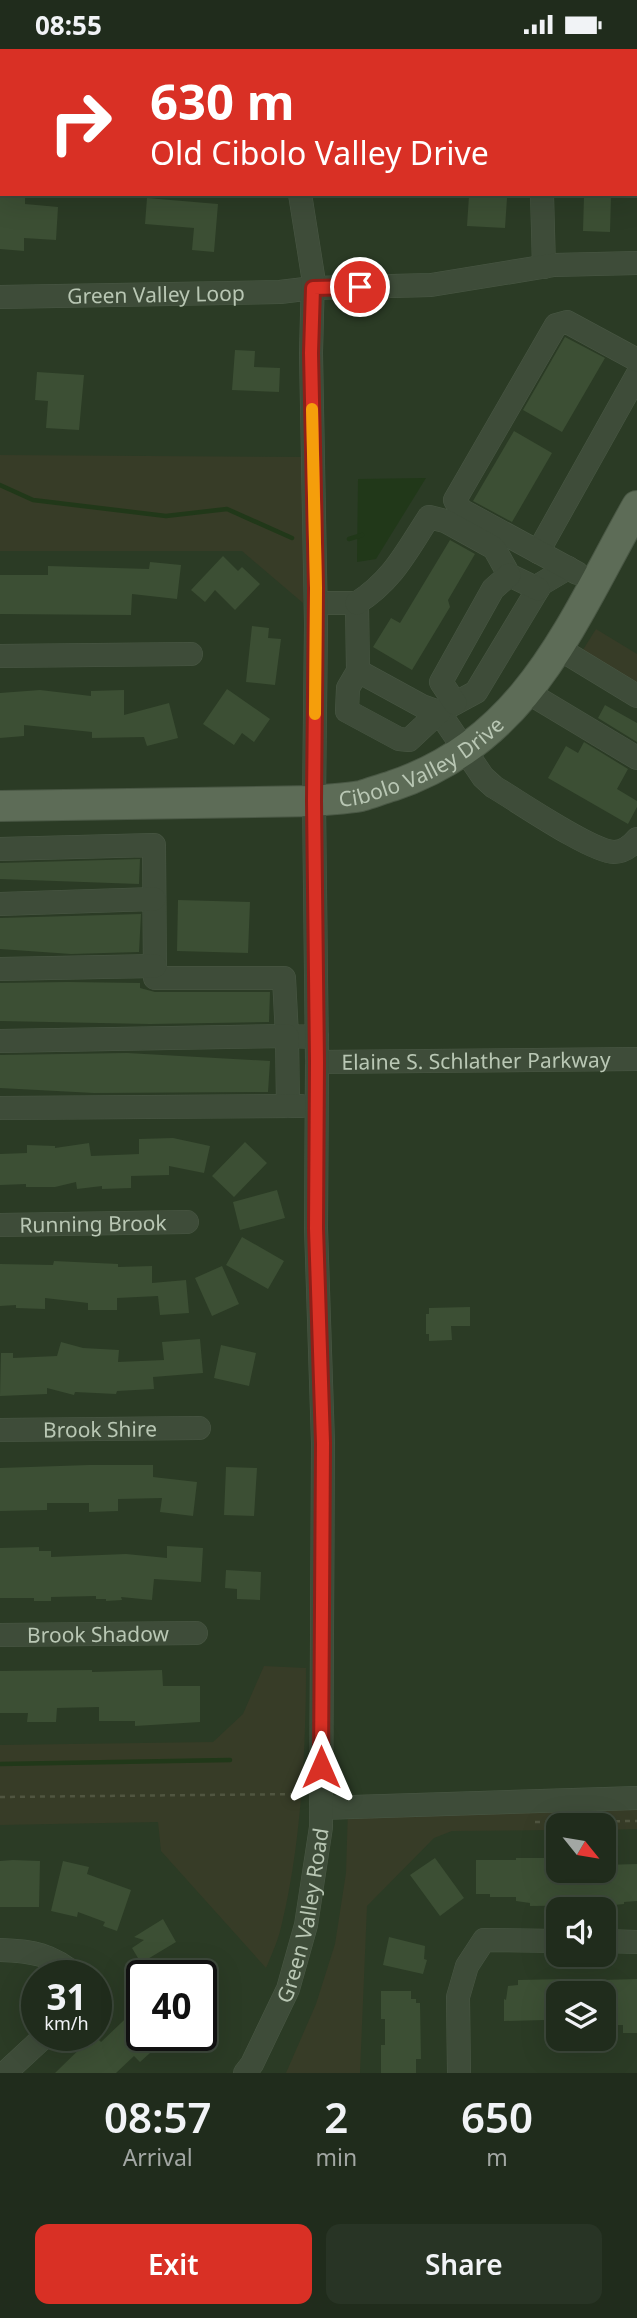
<!DOCTYPE html>
<html lang="en">
<head>
<meta charset="utf-8">
<style>
	body { margin:0; font-family:"Noto Sans",sans-serif; background:#283425; color:#f1f3f6; height:100vh; display:flex; flex-direction:column; font-size:26px; white-space:nowrap }
	* { box-sizing:border-box; margin:0 }
	p { font-size:23px; color:#a2a7a3 }
	.icon { flex:none; width:38px; height:38px; fill:none; stroke:currentColor; stroke-width:2; stroke-linecap:round; stroke-linejoin:round }
	.map { position:relative; height:2024px; overflow:hidden }
	.side { display:flex; flex-direction:column; background:#202c1c; flex:1 }
	.side>* { flex:none }
	.hud { position:absolute; left:0px; top:0px; width:637px; height:147px; box-shadow:0 7px 28px #0002,0 0 0 2px #3d483b; background:#d93025; color:#fff; overflow:hidden }
	.needle { width:46px; rotate:120deg }
	.buttons { position:absolute; left:546px; top:1764px; display:grid; gap:14px }
	.buttons a { display:grid; place-items:center; width:70px; height:70px; border-radius:14px; background:#202c1c; box-shadow:0 7px 28px #0002,0 0 0 2px #3d483b; font-size:35px }
	.speed { position:absolute; left:21px; top:1911px; display:flex; gap:14px; font-size:35px; font-weight:700; text-align:center }
	.speed>* { display:grid; place-content:center; width:91px; height:91px; border-radius:50%; background:#202c1c; box-shadow:0 7px 28px #0002,0 0 0 2px #3d483b; line-height:1 }
	.speed small { font-size:18px; font-weight:400 }
	.speed .limit { border:4px solid #111; border-radius:10px; background:#fff; color:#111 }
	.pin { position:absolute; display:grid; place-items:center; width:60px; height:60px; color:#fff; margin:-30px; border:4px solid #fff; border-radius:50%; box-shadow:0 2px 7px #0007 }
	.me { position:absolute; width:77px; margin:-38px; rotate:0deg; stroke-linejoin:round; filter:drop-shadow(0 0 5px #0008) }
	.turn { display:flex; align-items:center; gap:24px; height:147px; padding:0 35px; font-size:32px }
	.turn .icon { width:91px; height:91px; stroke-width:2.5 }
	.turn b { display:block; font-size:49px; line-height:60px }
	.eta { display:flex; justify-content:space-evenly; align-items:center; height:119px; text-align:center }
	.eta b { font-size:42px; font-weight:600; line-height:49px }
	.cta { display:flex; gap:14px; margin-top:auto; padding:14px 35px }
	.cta a { flex:1; height:80px; border-radius:14px; background:#d93025; color:#fff; font-size:28px; font-weight:600; line-height:80px; text-align:center }
	.cta a+a { background:#283425; color:#f1f3f6 }
	.status { display:flex; justify-content:space-between; align-items:center; height:49px; padding:0 35px; background:#202c1c; direction:ltr }
	.status svg { height:19px; fill:currentColor }
	.map>svg:first-child { display:block }
	.green { fill:#373c27 }
	.water { fill:#213819 }
	.lines { fill:none; stroke-linecap:round; stroke-linejoin:round }
	.stream { stroke:#213819; stroke-width:4.5 }
	.building { fill:#3c4f34 }
	.minor-casing { stroke:#4a5845; stroke-width:24 }
	.major-casing { stroke:#4a5845; stroke-width:32 }
	.path { stroke:#505540; stroke-width:2.5; stroke-dasharray:5 5; stroke-linecap:butt }
	.minor { stroke:#3e4c39; stroke-width:23 }
	.major { stroke:#5d6c57; stroke-width:30 }
	.route-casing { stroke:#8d1f18; stroke-width:18 }
	.route { stroke:#d93025; stroke-width:12 }
	.slow { stroke:#f59e0b; stroke-width:12 }
	.labels { text-anchor:middle; dominant-baseline:central; stroke-width:7; stroke-linejoin:round; paint-order:stroke }
	.street-label { font-size:21px; fill:#b9c7b4; stroke:#23311e }
</style>
</head>
<body>
<div class="status"><b>08:55</b><svg viewBox="0 0 49 12"><path d="M0 12V9h3v3zM5 12V6h3v6zM10 12V3h3v9zM15 12V0h3v12zM26 1h20v11H26zM47 4h2v5h-2z"/></svg></div>
<div class="map">
<svg width="637" height="2024" viewBox="0 0 637 2024">
	<rect width="100%" height="100%" fill="#2b3b25"/>
	<path class="green" d="M0,406L306,408L303,554L242,502H0Z
		M596,580L637,605V657L571,620Z
		M264,1617L306,1619C306,1700 301,1795 282,1874C279,1889 272,1905 266,1919L161,1802L158,1773L0,1776V1696L213,1693L243,1665Z
		M637,1751V1780L604,1781V1776H558V1781L452,1782L434,1789L367,1857L360,2024H286L316,1955L335,1895L346,1824L348,1759Z"/>
	<path class="water" d="M426,429L376,510L357,513L358,430Z"/>
	<g class="lines">
		<path class="stream" d="M0,436L33,451L166,467L227,460L292,489
			M349,490L362,486
			M0,1715L230,1711"/>
	</g>
	<path class="building" d="M0,147L25,149V155L58,158L56,191L24,189V202L0,200Z
		M469,147L507,149L505,179L467,177Z
		M584,147L611,148L610,183L583,182Z
		M147,149L218,155L214,203L192,201L194,179L145,175Z
		M565,288L605,309L562,383L523,361Z
		M235,301L255,302L254,318L280,319L279,343L232,341Z
		M37,323L84,326L79,381L46,379L48,352L35,351Z
		M514,382L552,404L512,473L473,452Z
		M450,491L475,505L448,551L450,558L412,621L373,598L391,569L400,574Z
		M223,507L238,522L242,518L260,535L235,561L215,541L205,553L191,541Z
		M150,513L181,516L177,550L132,545L131,566L0,565V526H48V517L149,520Z
		M252,577L269,579L268,589L281,590L275,636L246,633Z
		M227,640L270,670L254,693L242,684L234,696L203,675Z
		M40,641L91,647V642L124,641V666L169,654L178,689L147,697L144,688L92,689V683L24,676V687L0,689V644Z
		M605,656L637,674V693L598,669Z
		M584,693L628,720L617,740L637,752V758L628,775L548,729L566,697L578,704Z
		M140,810L139,835L0,830V814Z
		M178,851L250,853L248,904L177,902Z
		M141,865L139,903L71,905L0,900V869Z
		M68,933L140,934V939L155,943H270L269,973L150,975L0,972V934Z
		M127,1004L270,1012L268,1043L94,1044L0,1039V1006Z
		M173,1089L210,1097L204,1124L169,1117V1126L131,1127V1139L102,1140V1137L77,1140L76,1133L55,1138H26V1135L0,1136V1105L27,1104V1096L55,1097V1099L89,1094L91,1107L139,1105V1090Z
		M245,1093L267,1114L234,1148L212,1127Z
		M277,1141L285,1169L240,1181L233,1153Z
		M242,1188L284,1212L268,1240L226,1216Z
		M54,1212L118,1215V1218L152,1217V1234L186,1231L189,1264L160,1266L158,1247L117,1249V1261H88V1254L45,1249V1260L16,1259V1256L0,1257V1215L53,1216Z
		M222,1217L239,1255L212,1267L195,1229Z
		M470,1258V1277H451L452,1291L429,1292V1285H426V1265H429V1259Z
		M200,1290L203,1324L153,1328L154,1340L117,1342L116,1345L75,1343L74,1346L47,1339V1345L0,1347L1,1304H13V1309L57,1307L61,1293L83,1299L119,1301L118,1313L164,1311L162,1293Z
		M221,1296L256,1304L249,1337L214,1329Z
		M89,1416H153V1428L197,1433L193,1467L160,1463L162,1449L118,1450V1462L89,1463V1454H47V1461L0,1462V1419Z
		M226,1418L257,1419L254,1467L224,1466Z
		M167,1497L203,1499L201,1533L154,1530L152,1551L121,1548L122,1551L106,1552V1550H96V1547L51,1548V1552H34V1549H0V1499L39,1498V1502H51V1508L126,1505L167,1509Z
		M226,1521L261,1523L260,1551L237,1550V1540L225,1539Z
		M92,1621V1623L162,1621L163,1637H200V1673L135,1677V1672H99V1658L57,1659L56,1673H27L28,1664H0V1622Z
		M435,1809L464,1849L440,1867L410,1826Z
		M516,1809H558V1822H604V1816L637,1815V1852L624,1853V1855L614,1856L530,1857V1854L516,1852V1848H490V1845H476V1811H516Z
		M13,1811L40,1812L39,1858H0V1812Z
		M63,1812L89,1818L87,1825L131,1841L117,1882L103,1877L105,1873L78,1863L77,1868L51,1862Z
		M163,1870L176,1893L141,1914L132,1899L144,1891L134,1888Z
		M389,1888L425,1897L424,1910L427,1911L423,1925L383,1916Z
		M566,1930V1932L637,1930V1984H623V1976H604V1944H558V1986H545V1971L504,1972V1950L506,1951L508,1937L518,1936V1931Z
		M381,1942H411V1950H416V1954H420L421,2010H416V2024H381V1996H385V1970H381Z
		M142,1954V1986H152L160,1995L140,2013L134,2007L116,2024H55L94,1986L101,1993Z"/>
	<g class="lines">
		<defs>
			<g id="minor">
				<path d="M258,0V2"/>
				<path d="M535,0V2"/>
				<path d="M542,145L544,218"/>
				<path id="s1" d="M0,248L280,243L313,239L431,236L554,216L637,214"/>
				<path d="M538,503L637,326"/>
				<path d="M568,519L541,535L476,643L439,663L483,728L494,738C518,752 590,802 614,803C624,803 631,797 637,790"/>
				<path d="M577,524L461,461L455,451L556,276L567,273L637,311"/>
				<path d="M316,554H357L358,622L348,639L347,662L399,690L409,691L439,663L422,657L358,622"/>
				<path d="M357,554C393,531 406,503 429,468L445,472L494,499L509,526L538,540"/>
				<path d="M558,599L637,647"/>
				<path d="M0,607L191,605"/>
				<path d="M527,643L637,709"/>
				<path d="M455,654L441,633L493,540L509,526"/>
				<path d="M0,800L154,796L155,929H284L287,987L317,988"/>
				<path d="M0,855L154,850"/>
				<path d="M0,920L155,917"/>
				<path d="M0,992L287,987L288,1057"/>
				<path id="s2" d="M317,1013L637,1010"/>
				<path d="M0,1059L301,1057"/>
				<path id="s3" d="M0,1176L187,1173"/>
				<path id="s4" d="M0,1381L199,1379"/>
				<path id="s5" d="M0,1586L196,1584"/>
				<path d="M321,1759L637,1749"/>
				<path d="M604,1892L637,1893"/>
				<path d="M0,1901C33,1902 51,1905 77,1927"/>
				<path d="M5,2024L46,1986"/>
				<path id="s6" d="M245,2024L252,2015L288,1940L306,1876L321,1778L323,1394L316,1179L317,1013L314,752L316,575L311,304L313,227L300,145"/>
				<path d="M459,2024L458,1948L467,1917L484,1891L558,1892"/>
			</g>
			<g id="major">
				<path id="s7" d="M0,757L314,752C329,750 346,750 361,747C371,744 382,740 392,737C528,692 572,572 637,457"/>
			</g>
		</defs>
		<use href="#minor" class="minor-casing"/>
		<use href="#major" class="major-casing"/>
		<path class="path" d="M0,1748L303,1745
			M535,1773L637,1772"/>
		<use href="#minor" class="minor"/>
		<use href="#major" class="major"/>
	</g>
	<g class="lines">
		<defs>
			<path id="route" d="M321,1718L323,1394L316,1179L317,1013L314,752L316,539L311,304L313,239L360,238"/>
		</defs>
		<use href="#route" class="route-casing"/>
		<use href="#route" class="route"/>
		<path class="slow" d="M312,360L316,539L315,665"/>
	</g>
	<g class="labels">
		<g class="street-label">
			<text stroke="none"><textPath href="#s1" startOffset="156">Green Valley Loop</textPath></text>
			<text stroke="none"><textPath href="#s7" startOffset="430">Cibolo Valley Drive</textPath></text>
			<text stroke="none"><textPath href="#s2" startOffset="159">Elaine S. Schlather Parkway</textPath></text>
			<text stroke="none"><textPath href="#s3" startOffset="93">Running Brook</textPath></text>
			<text stroke="none"><textPath href="#s4" startOffset="100">Brook Shire</textPath></text>
			<text stroke="none"><textPath href="#s5" startOffset="98">Brook Shadow</textPath></text>
			<text stroke="none"><textPath href="#s6" startOffset="170">Green Valley Road</textPath></text>
		</g>
	</g>
</svg>
<div class="buttons">
<a><svg class="needle" viewBox="-14 -14 28 28"><path d="M0-13l5 13h-10z" fill="#e53935"/><path d="M0 13l5-13h-10z" fill="#a2a7a3"/></svg></a>
<a><svg class="icon" aria-label="sound" viewBox="0 0 24 24"><path d="M4 9h4l5-4v14l-5-4H4zM17 9q2 3 0 6"/></svg></a>
<a><svg class="icon" aria-label="layers" viewBox="0 0 24 24"><path d="M12 4l9 5-9 5-9-5zM3 14l9 5 9-5"/></svg></a>
</div>
<div class="speed"><div>31<small>km/h</small></div><div class="limit">40</div></div>
<div class="pin" style="left:360px;top:238px;background:#d93025"><svg class="icon" aria-label="arrive" viewBox="0 0 24 24"><path d="M6 21V4h12l-3 4 3 4H6"/></svg></div>
<svg class="me" style="left:321px;top:1718px" viewBox="-20 -20 40 40"><path d="M0-17L14 15 0 8-14 15z" fill="#d93025" stroke="#fff" stroke-width="4"/></svg>
<div class="hud">
<div class="turn"><svg class="icon" aria-label="right" viewBox="0 0 24 24"><path d="M7 20v-9h11M14 6l5 5-5 5"/></svg><div><b>630 m</b>Old Cibolo Valley Drive</div></div>
</div>
</div>
<section class="side">
<div class="eta">
<div><b>08:57</b><p>Arrival</p></div>
<div><b>2</b><p>min</p></div>
<div><b>650</b><p>m</p></div>
</div>
<div class="cta"><a>Exit</a><a>Share</a></div>
</section>
</body>
</html>
